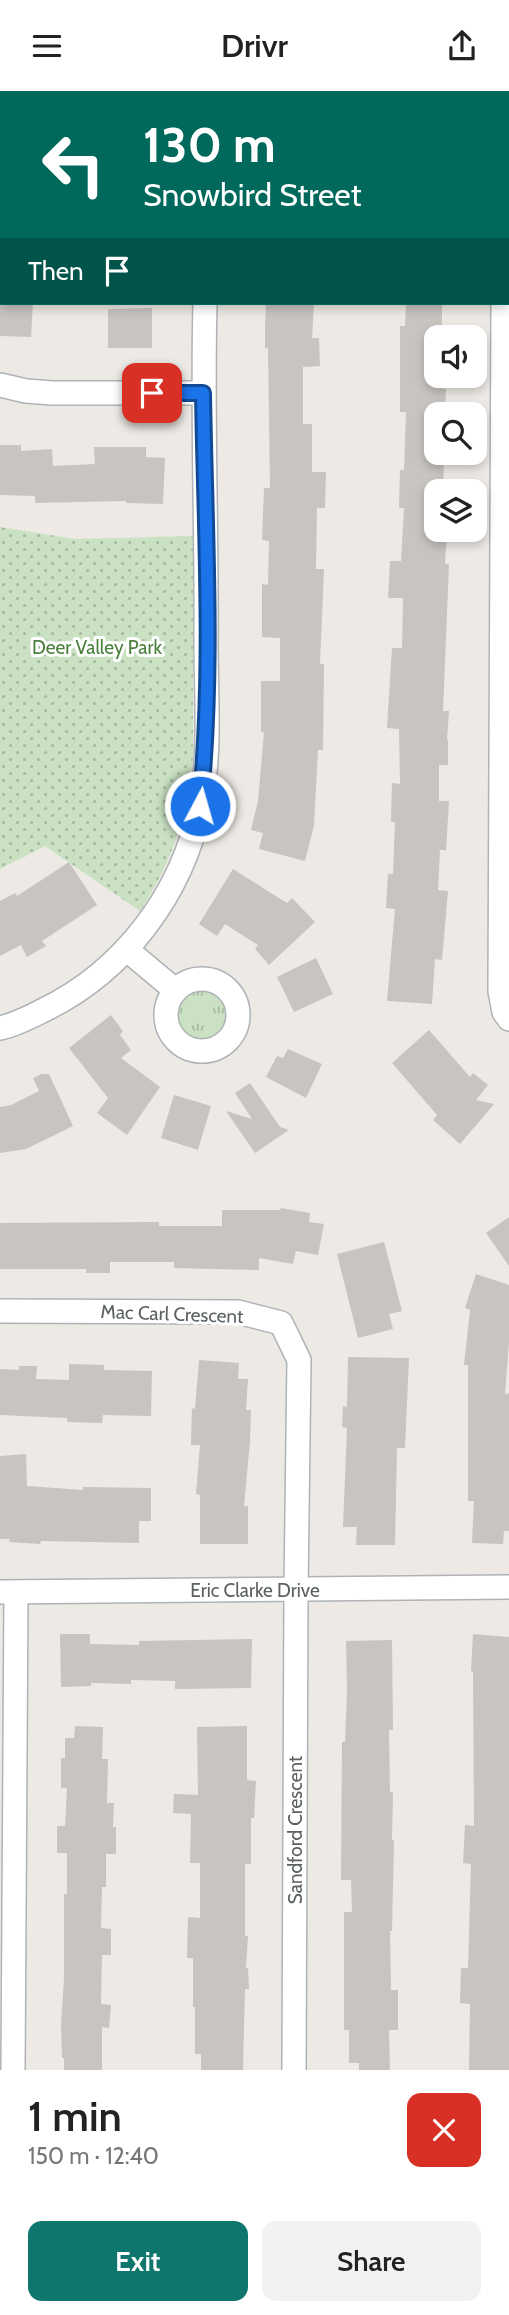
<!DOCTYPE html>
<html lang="en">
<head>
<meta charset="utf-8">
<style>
	body { margin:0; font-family:Cabin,sans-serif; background:#f2f2f2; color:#222; height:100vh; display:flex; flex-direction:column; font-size:26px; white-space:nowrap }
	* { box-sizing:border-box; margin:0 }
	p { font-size:23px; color:#767676 }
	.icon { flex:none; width:38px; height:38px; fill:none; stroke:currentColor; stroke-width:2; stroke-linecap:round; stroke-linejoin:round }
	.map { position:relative; height:1979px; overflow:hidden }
	.panel { display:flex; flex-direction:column; background:#fff; flex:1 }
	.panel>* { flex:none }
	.hud { position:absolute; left:0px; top:0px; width:509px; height:214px; box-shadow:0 4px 10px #0003; background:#00695c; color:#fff; overflow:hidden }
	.controls { position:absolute; left:424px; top:234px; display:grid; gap:14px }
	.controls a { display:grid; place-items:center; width:63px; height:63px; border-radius:14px; background:#fff; box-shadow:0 4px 10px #0003; font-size:35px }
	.pin { position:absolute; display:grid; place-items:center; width:60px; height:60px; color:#fff; margin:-30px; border-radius:14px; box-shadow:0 4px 10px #0006 }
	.me { position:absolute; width:77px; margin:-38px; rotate:6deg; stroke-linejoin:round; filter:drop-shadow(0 0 5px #0008) }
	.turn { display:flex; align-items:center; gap:24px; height:147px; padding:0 28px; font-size:32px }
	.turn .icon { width:91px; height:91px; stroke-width:2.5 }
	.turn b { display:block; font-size:49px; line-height:60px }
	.then { display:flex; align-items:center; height:66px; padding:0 28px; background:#0003; gap:14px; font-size:26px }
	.round { display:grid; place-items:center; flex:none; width:74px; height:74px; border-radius:14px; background:#f2f2f2 }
	.overview { display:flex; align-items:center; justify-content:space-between; height:119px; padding:0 28px }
	h1 { font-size:42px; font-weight:600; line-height:52px }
	.button { display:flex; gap:14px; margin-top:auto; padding:14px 28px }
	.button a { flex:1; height:80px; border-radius:14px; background:#0f766e; color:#fff; font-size:28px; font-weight:600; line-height:80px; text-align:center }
	.button a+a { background:#f2f2f2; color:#222 }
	header { display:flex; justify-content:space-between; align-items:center; height:91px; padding:0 28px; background:#fff; font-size:32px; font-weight:600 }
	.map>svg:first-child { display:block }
	.grass { fill:url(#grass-tufts) }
	.park { fill:url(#park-dots) }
	.building { fill:#c8c4c0 }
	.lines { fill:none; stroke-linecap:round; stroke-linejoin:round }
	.street-casing { stroke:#afb3b5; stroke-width:26 }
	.street { stroke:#fff; stroke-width:23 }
	.route-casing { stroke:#114b97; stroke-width:18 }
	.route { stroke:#1a73e8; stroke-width:12 }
	.labels { text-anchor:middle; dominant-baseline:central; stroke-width:6; stroke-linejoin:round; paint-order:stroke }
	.park-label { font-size:19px; fill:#4b803e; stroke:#fff }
	.street-label { font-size:19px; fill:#5c6163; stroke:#fff }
</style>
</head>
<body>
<header><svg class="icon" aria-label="menu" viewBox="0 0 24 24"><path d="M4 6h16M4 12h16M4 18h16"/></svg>Drivr<svg class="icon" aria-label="share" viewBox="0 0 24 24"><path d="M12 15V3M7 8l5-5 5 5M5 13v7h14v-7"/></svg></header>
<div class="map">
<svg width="509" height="1979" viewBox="0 0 509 1979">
	<defs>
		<pattern id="grass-tufts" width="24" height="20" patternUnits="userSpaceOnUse" patternTransform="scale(1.75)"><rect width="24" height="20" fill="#cae2c3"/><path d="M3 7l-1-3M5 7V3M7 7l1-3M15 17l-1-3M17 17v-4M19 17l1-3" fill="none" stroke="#a7bba2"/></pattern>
		<pattern id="park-dots" width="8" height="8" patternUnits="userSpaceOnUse" patternTransform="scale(1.75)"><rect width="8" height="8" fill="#cae2c3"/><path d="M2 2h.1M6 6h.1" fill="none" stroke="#a7bba2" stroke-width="1.8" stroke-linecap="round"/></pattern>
	</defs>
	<rect width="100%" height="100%" fill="#ede9e4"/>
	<path class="grass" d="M177 925a26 26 0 1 1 52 0a26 26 0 1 1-52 0Z"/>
	<path class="park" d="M0,436L75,448L193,445V665C187,724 173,770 140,820L45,755L0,778Z"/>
	<path class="building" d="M0,212H33L31,246L0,245Z
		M266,212H314L312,247H319L320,275L303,276V333H312V381H326L325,417H317L316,478H324L320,573H324L323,659H318L314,735L305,770L259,758L263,742L251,739L258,710L264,641H261V590H280V547L262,546V493L268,494L269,450L262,449L264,397H270L268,257H265V234Z
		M406,212H442V247H436V285H437V297L446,298L445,322H436V362H444L443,401H436V439H447L445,473H449L443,620H449L447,649H448V674H439V710H449L446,759H440L438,799L448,800L442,869L435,868L432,913L387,910L395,818L386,817L388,783H393L395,731H391L392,692L400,693L399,638L387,637L392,557H402L403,507H388L390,470H401L404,417H399L400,379H404L406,321H400V235H405Z
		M152,217V257H108V218Z
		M0,354H21V360L52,358L53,375L95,373L94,356H146V366L165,367L163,413L126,412V410L35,412V405L0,404Z
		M69,771L97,814L42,850L46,855L27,866L21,854L0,865V810L15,802L17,805Z
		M233,778L287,812L292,807L315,831L269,874L255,858L258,854L225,833L217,845L199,833Z
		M316,867L333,903L294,921L277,886Z
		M111,924L123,940L120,944L131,959L121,967L160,996L127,1044L97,1022L108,1007L69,957Z
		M429,939L470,986L473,982L488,994L476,1009L494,1013L460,1053L433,1029L437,1024L392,972Z
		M288,958L322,973L306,1007L266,986L277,965L283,967Z
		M42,983H49L73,1035L26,1058L0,1062V1016L11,1014L39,1000L33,987Z
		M250,992L280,1036L289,1039L255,1062L226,1020L252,1028L235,1002Z
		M174,1004L211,1015L198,1059L161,1047Z
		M281,1117L310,1122L309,1131L324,1133L318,1164L296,1160L293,1173L259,1167V1179L174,1177V1171H110V1182H86V1178H0V1132L159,1131V1135H222V1119H280Z
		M509,1126V1175L486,1142Z
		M384,1151L402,1220L389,1223L393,1238L358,1247L337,1163Z
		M476,1183L509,1194V1251L505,1303L509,1302V1440H504L503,1453L472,1452L474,1410H468V1274H464L470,1219L465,1217Z
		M348,1266L409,1267L405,1357H397L395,1454H356L357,1436H343L347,1337L342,1336L343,1315L347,1316Z
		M199,1269L239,1272L238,1288H248L246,1319H251L250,1350L244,1415H248V1453H200V1404L196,1403L200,1354H191L192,1317L195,1318Z
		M69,1273L104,1274V1279L152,1280L151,1325L103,1324L102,1332L67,1331V1327L0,1324V1278L19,1279V1275H37L36,1288L69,1289Z
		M26,1363L27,1395L83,1399V1396L151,1397V1430H139V1452L41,1450L40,1453L9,1451L10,1448H0V1365Z
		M60,1543H90V1553L139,1554V1550L252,1548L251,1597L175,1598V1590L131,1589V1593L91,1592V1595L61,1596Z
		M473,1543L509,1546V1979H469L470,1913L460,1912L461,1877H468L471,1773L463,1772L465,1734L474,1735L473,1581L471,1580Z
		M392,1549L393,1639H389L390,1701H393L392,1749H394L392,1840H390L391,1899H398V1939H389L390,1979H359V1972H349V1939H344V1821H352L351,1789H341L342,1651H345L347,1600L346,1550Z
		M75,1635L103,1636L102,1668H108L107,1712H114L113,1736H116V1763H106V1796H102L101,1837L111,1838V1864H102L101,1913L111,1914L109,1937L102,1936V1979H64V1967H62L61,1933L64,1888V1803H67V1762H57V1735H65L67,1697H61V1667H65V1647H74Z
		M247,1635V1689L256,1690L254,1727H251V1773H245V1845H248L246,1877H248L249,1898H245L243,1979H201V1963H195V1916H193V1867H187L188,1826L200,1827V1772H190L191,1723L173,1722L174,1703L198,1704L197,1636Z"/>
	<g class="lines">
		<defs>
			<path id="street" d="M207,2V0
				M506,2V0
				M503,212L500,900L504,921L509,928
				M0,294L26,300L52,302H203
				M126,858L175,899
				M166 924a36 36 0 1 1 72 0a36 36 0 1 1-72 0Z
				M0,937C15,934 30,926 44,919C124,880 182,803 200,716C211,662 206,606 206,552C207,438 202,325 205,212
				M0,1220L238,1221L281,1232L299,1269L296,1499L294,1979
				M0,1501L509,1496
				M13,1979L16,1501"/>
		</defs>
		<use href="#street" class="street-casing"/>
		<use href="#street" class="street"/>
	</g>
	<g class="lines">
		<defs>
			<path id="route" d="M152,302H203C205,439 214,578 200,715"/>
		</defs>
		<use href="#route" class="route-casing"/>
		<use href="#route" class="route"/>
	</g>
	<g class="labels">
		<g class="park-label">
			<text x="97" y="556">Deer Valley Park</text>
		</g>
		<g class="street-label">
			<text transform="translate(172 1223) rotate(2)">Mac Carl Crescent</text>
			<text x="255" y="1499">Eric Clarke Drive</text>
			<text transform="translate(295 1739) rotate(-90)">Sandford Crescent</text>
		</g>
	</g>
</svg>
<div class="controls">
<a><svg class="icon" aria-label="sound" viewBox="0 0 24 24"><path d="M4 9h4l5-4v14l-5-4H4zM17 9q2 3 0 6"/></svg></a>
<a><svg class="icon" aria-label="search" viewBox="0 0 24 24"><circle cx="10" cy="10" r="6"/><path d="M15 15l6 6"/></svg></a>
<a><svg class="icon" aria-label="layers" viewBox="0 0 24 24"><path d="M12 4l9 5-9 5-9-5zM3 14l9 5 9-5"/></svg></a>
</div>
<div class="pin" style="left:152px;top:302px;background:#d93025"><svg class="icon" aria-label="arrive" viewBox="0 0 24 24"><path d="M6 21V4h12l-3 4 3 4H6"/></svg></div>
<svg class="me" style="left:200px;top:715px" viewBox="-20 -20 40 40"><circle r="17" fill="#1a73e8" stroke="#fff" stroke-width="3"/><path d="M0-11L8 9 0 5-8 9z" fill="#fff"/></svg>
<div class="hud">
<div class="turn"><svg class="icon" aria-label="left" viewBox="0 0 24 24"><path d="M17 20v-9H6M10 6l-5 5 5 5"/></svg><div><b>130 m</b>Snowbird Street</div></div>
<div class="then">Then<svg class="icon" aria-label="arrive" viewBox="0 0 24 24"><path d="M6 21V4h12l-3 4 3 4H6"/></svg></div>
</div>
</div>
<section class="panel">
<div class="overview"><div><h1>1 min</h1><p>150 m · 12:40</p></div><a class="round" style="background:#d93025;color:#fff"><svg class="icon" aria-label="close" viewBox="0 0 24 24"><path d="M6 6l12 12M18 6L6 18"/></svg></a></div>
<div class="button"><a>Exit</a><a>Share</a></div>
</section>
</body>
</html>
